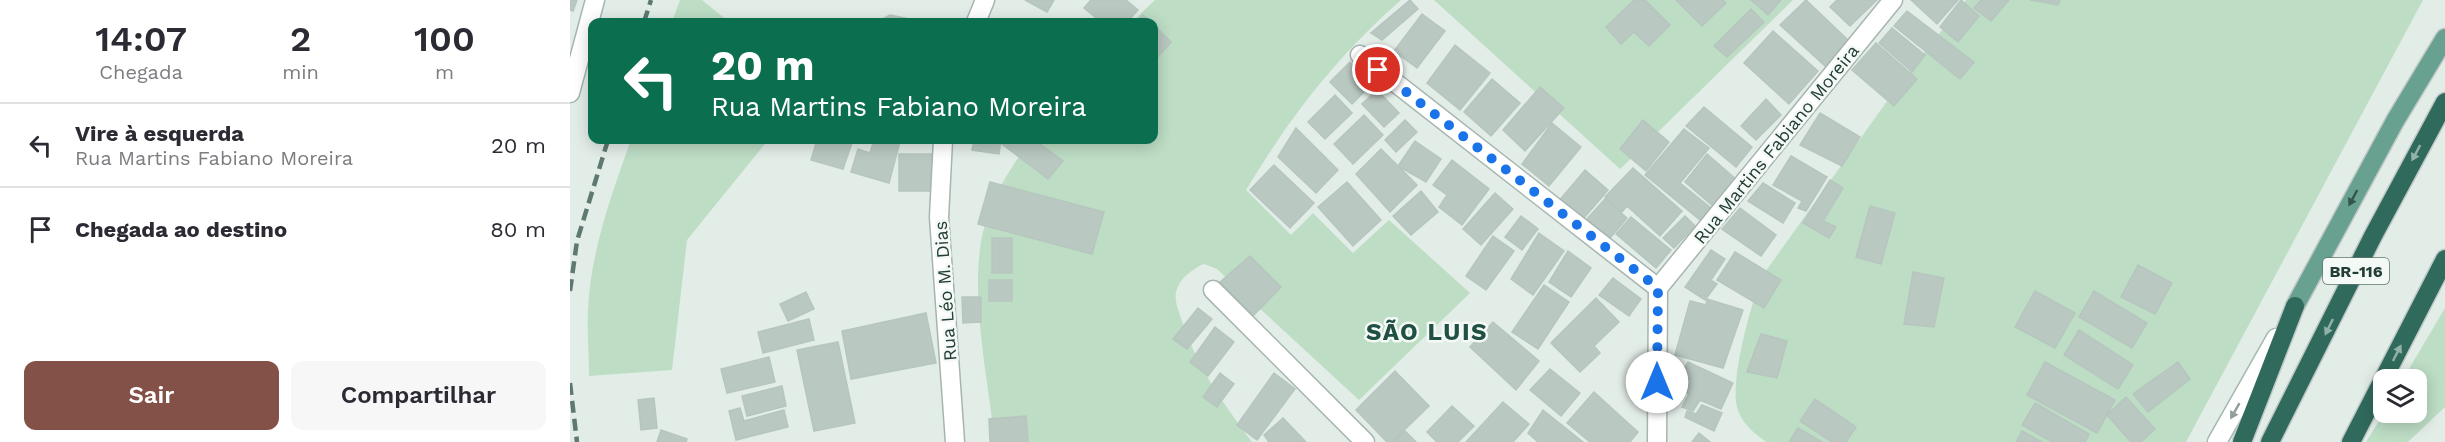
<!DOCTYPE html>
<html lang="pt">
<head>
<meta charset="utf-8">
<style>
	body { margin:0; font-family:"Work Sans",sans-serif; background:#f7f7f7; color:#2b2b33; height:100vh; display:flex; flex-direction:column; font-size:22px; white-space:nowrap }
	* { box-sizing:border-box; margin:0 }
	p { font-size:20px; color:#7c7c81 }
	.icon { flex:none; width:33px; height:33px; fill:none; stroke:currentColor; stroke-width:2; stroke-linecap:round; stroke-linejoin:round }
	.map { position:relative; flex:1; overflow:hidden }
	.details { display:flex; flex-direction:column; background:#fff; width:570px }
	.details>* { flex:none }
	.hud { position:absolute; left:18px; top:18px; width:570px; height:126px; border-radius:12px; box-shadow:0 3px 15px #0003; background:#0b6e4f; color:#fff; overflow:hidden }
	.controls { position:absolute; left:1803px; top:369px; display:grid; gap:12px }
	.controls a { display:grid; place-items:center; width:54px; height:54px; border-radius:12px; background:#fff; box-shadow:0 3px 15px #0003; font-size:30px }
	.pin { position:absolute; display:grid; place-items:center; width:51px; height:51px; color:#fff; margin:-26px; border:3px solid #fff; border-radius:50%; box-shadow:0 2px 6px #0007 }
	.me { position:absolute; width:66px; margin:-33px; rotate:0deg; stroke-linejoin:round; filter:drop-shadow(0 0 4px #0008) }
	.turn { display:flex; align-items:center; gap:21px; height:126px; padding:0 24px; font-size:27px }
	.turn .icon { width:78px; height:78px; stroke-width:2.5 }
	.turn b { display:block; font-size:42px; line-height:51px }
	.eta { display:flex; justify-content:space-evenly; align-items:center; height:102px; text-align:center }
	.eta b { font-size:36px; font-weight:600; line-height:42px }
	.action { display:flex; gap:12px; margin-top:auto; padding:12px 24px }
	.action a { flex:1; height:69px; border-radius:12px; background:#835147; color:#fff; font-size:24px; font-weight:600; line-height:69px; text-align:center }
	.action a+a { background:#f7f7f7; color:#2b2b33 }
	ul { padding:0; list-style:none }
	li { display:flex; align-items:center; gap:18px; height:84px; padding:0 24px; border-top:2px solid #e1e1e2 }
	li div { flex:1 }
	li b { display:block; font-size:22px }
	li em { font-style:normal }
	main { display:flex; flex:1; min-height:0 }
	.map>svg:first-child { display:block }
	.green { fill:#bdddc5 }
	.building { fill:#b9c8c1; stroke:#b6c6bf; stroke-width:1.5 }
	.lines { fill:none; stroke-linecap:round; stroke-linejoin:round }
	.minor-casing { stroke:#a6b5af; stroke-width:21 }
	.tertiary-casing { stroke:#a6b5af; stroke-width:21 }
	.secondary-casing { stroke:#a2b8b0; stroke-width:21 }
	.primary-casing { stroke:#c1c9c7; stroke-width:21 }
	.motorway-casing { stroke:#c1c9c7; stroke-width:21 }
	.minor { stroke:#fff; stroke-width:18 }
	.tertiary { stroke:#fff; stroke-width:18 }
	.secondary { stroke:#fff; stroke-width:18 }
	.primary { stroke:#69a191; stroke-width:18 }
	.motorway { stroke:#306a5c; stroke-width:18 }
	.rail { stroke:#5e7971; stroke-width:4.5; stroke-dasharray:12 6; stroke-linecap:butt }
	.oneway { fill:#92b2a9 }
	.oneway2 { fill:#34574d }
	.oneway3 { fill:#919e9a }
	.route { stroke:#1a73e8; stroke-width:10; stroke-dasharray:0 18 }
	.labels { text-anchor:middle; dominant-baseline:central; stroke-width:5; stroke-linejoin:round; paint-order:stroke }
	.shield { fill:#f4f9f6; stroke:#627670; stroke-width:1.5 }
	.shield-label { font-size:16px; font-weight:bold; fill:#233e36 }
	.street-label { font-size:18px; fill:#233e36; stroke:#f4f9f6 }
	.district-label { font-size:24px; font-weight:bold; letter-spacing:1.5px; fill:#205043; stroke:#f4f9f6 }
</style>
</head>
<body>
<main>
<section class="details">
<div class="eta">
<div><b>14:07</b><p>Chegada</p></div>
<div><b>2</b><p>min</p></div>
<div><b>100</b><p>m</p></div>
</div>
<ul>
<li><svg class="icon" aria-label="left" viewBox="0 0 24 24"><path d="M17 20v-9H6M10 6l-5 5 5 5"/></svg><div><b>Vire à esquerda</b><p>Rua Martins Fabiano Moreira</p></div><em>20 m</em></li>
<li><svg class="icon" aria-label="arrive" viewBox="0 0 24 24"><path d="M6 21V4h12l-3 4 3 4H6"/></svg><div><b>Chegada ao destino</b></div><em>80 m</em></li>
</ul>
<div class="action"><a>Sair</a><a>Compartilhar</a></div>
</section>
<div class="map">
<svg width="1875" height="442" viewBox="0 0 1875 442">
	<rect width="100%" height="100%" fill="#e3ede8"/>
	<path class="green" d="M110,0H132L159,22H102Z
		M585,0H831C767,56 720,117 676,190L721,235L743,213L783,253L819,220L900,293L789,400L647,269L634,264C622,269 609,279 606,292C604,302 610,314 613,324C630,372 652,401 682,442H425C418,379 399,293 413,232C421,198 440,168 461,140H584V22H562Z
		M864,0H1223L1050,169Z
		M1396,0H1853L1616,442H1196C1184,433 1171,423 1167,407C1160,380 1181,302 1193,275L1330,83Z
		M61,140H198L117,240L102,370L19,376C19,354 17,332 18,311C20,253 42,193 61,140Z
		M1875,308V407L1838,442H1796L1814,413L1846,412V380L1833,379Z"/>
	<path class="building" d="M0,0H7L3,11L0,10Z
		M455,0H484L477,12Z
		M521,0H556L568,10L557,22H531L514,8Z
		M840,0L848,9L812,40L801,33Z
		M1064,0H1075L1100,25L1079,46L1064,32L1051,44L1036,27Z
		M1106,0H1153L1156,3L1132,26Z
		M1181,0H1211L1198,15Z
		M1236,0L1279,41L1255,66L1210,25Z
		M1267,0H1307L1280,26L1260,7Z
		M1341,0H1388L1367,24Z
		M1391,0L1409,16L1388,42L1370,27Z
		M1411,0H1439L1421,21L1404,8Z
		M1460,0H1490L1488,5Z
		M1181,9L1194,22L1157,57L1144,46Z
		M1337,11L1404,62L1390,79L1324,26Z
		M852,14L875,31L847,68L824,51Z
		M320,15L354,22H307Z
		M573,15L581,22H566Z
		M584,25L601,42L584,61Z
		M1322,28L1355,55L1342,72L1309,43Z
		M1203,31L1248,71L1219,104L1174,63Z
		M1306,43L1347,79L1324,106L1282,70Z
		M885,45L920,73L890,110L857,83Z
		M780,62L802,84L782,104L760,82Z
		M922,79L950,103L921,136L894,112Z
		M970,87L994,108L955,151L933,130Z
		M807,90L829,113L814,127L792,104Z
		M765,95L782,113L755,139L738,122Z
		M1196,99L1211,115L1186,140L1171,126Z
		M1134,107L1182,147L1166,167L1116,126Z
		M1250,113L1290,137L1272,166L1230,145Z
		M794,115L813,135L783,164L764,144Z
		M835,120L847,132L826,152L815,140Z
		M1073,120L1099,142L1076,171L1050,149Z
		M982,123L1011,147L979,186L952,164Z
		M726,128L768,170L746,193L708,157Z
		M1114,129L1139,148L1110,183L1141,208L1130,220L1075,175Z
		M247,140H283L273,169L241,160Z
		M304,140L330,142L319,183L281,172L288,149L300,153Z
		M404,140H431L429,154L402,150Z
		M435,140H464L493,161L478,179L432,144Z
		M845,141L871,159L856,182L828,166Z
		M811,149L847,185L820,212L786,174Z
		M329,154H362L361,191H329Z
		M1137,154L1167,180L1144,207L1115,182Z
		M1221,156L1257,177L1236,211L1228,208L1232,201L1203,185Z
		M882,160L919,189L892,225L869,207L877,195L863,185Z
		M704,165L744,203L720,228L680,190Z
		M1063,168L1112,211L1090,236L1057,206L1052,212L1035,197Z
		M1015,170L1038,190L1013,219L989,201Z
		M1260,180L1273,188L1253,221L1266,227L1259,238L1233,223Z
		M420,182L534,212L522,254L408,224Z
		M777,182L811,220L783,246L748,207Z
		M1193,183L1225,203L1213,223L1178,201Z
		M851,191L868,212L841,235L823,216Z
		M925,193L943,209L911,245L893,229Z
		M1035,199L1057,218L1040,238L1017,219Z
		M1300,206L1325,213L1311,264L1286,257Z
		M1170,208L1206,235L1191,256L1152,229Z
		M951,216L968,229L952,250L935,237Z
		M1115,216L1125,226L1104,248L1093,238Z
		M1061,217L1101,250L1086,268L1046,234Z
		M969,233L994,251L963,295L941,279Z
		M923,236L944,251L916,290L896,276Z
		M422,238H442V273H422Z
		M1141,250L1155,259L1141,280L1147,284L1135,300L1115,287Z
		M998,251L1021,268L1001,297L979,282Z
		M1165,252L1211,280L1194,308L1147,280Z
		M680,256L711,287L683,316L650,282Z
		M1568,265L1602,283L1585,314L1551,297Z
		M1343,272L1374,278L1364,327L1334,324Z
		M1043,278L1071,299L1059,316L1029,295Z
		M419,280H442V301H419Z
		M974,285L999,302L968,349L942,332Z
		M1465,291L1505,313L1485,348L1445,327Z
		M1524,291L1577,323L1562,348L1509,317Z
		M236,292L244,309L218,321L210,304Z
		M392,297H411V322L393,323Z
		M1026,298L1049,322L1024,346L1030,353L1010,372L981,343Z
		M1137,299L1173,310L1153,368L1105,355L1120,301L1136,305Z
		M628,308L642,319L617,349L603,339Z
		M356,313L366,363L281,379L272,331Z
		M239,319L244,340L193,353L188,332Z
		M923,322L969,361L946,390L900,347Z
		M645,327L664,342L638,376L620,362Z
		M1509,330L1563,365L1548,389L1494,355Z
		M1191,334L1217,341L1207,378L1177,372Z
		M268,342L285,423L244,431L227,350Z
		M199,357L205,382L157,393L151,369Z
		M1118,362L1163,383L1151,409L1130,400L1123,411L1112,407L1119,394L1112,390L1118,380L1110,376Z
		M1475,362L1545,400L1527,433L1457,395Z
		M1608,362L1620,379L1578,412L1563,394Z
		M980,369L1010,393L991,416L960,390Z
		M825,371L859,406L822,442H817L786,410Z
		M650,373L664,384L647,407L633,397Z
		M704,373L725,389L687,440L667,425Z
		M212,386L216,406L177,416L172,396Z
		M1024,392L1068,432L1060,442H1020L997,423Z
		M1556,397L1585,429L1571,442H1561L1537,415Z
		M84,398L87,428L71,430L68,400Z
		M1245,399L1286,427L1276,442H1262L1230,421Z
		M933,402L959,424L943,442H896Z
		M1465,403L1519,434L1515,442H1482L1452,425Z
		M1132,405L1152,413L1144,431L1115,417L1117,411L1126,414Z
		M882,406L904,426L888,442H867L857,432Z
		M170,408L174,421L214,410L218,427L166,440L159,411Z
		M973,410L1013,442H968L958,433Z
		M456,416L458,442H420L419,419Z
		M713,418L736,442H699L694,435Z
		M1228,428L1252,442H1219Z
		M91,430L117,439L116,442H87Z
		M835,431L846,442H823Z
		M1452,431L1472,442H1446Z
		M1129,433L1140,442H1122Z"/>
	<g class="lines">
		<defs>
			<path id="minor" d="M790,55L1088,288
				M643,290L795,442
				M1087,442L1088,288L1323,0"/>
			<path id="tertiary" d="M406,22L415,0
				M0,93L25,0
				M373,140L369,217L385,442"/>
			<path id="secondary" d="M1647,442L1706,338"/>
			<path id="primary" d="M1725,306L1825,121L1875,38"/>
			<path id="motorway" d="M1672,442L1725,306
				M1700,442L1803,236L1875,102
				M1781,442L1875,259"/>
		</defs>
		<use href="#minor" class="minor-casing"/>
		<use href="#tertiary" class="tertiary-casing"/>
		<use href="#secondary" class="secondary-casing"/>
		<use href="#primary" class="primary-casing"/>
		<use href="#motorway" class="motorway-casing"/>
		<use href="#minor" class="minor"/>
		<use href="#tertiary" class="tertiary"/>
		<use href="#secondary" class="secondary"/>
		<use href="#primary" class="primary"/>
		<use href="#motorway" class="motorway"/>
		<path class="rail" d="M74,22L81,0
			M0,291L7,241L38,140
			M0,383L7,442"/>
	</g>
	<defs><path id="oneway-solid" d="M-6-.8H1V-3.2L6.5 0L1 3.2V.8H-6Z" transform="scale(1.5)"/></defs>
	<g class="oneway">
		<use href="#oneway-solid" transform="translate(1846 153) rotate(118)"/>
		<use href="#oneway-solid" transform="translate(1759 327) rotate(116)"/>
		<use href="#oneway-solid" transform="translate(1827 353) rotate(-63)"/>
	</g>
	<use class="oneway2" href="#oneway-solid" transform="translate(1783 198) rotate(118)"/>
	<use class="oneway3" href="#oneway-solid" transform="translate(1665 411) rotate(120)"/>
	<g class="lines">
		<path class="route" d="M808,70L1088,288L1087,382"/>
	</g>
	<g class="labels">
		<rect class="shield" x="1753" y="258" width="66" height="26" rx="4.5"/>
		<g class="shield-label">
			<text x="1786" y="271">BR-116</text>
		</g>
		<g class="street-label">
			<text transform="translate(1206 144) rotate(-51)">Rua Martins Fabiano Moreira</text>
			<text transform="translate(375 291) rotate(-94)">Rua Léo M. Dias</text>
		</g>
		<g class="district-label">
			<text x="857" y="332">SÃO LUIS</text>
		</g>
	</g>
</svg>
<div class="controls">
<a><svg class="icon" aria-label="layers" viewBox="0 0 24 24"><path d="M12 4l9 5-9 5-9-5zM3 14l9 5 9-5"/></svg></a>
</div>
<div class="pin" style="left:808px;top:70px;background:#d93025"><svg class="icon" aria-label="arrive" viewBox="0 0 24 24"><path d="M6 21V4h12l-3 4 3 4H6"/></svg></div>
<svg class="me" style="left:1087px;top:382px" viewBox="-20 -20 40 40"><circle r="19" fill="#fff"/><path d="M0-13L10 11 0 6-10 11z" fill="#1a73e8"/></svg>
<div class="hud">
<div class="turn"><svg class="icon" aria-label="left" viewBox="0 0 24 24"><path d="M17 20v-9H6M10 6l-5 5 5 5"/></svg><div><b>20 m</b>Rua Martins Fabiano Moreira</div></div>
</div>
</div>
</main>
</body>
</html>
